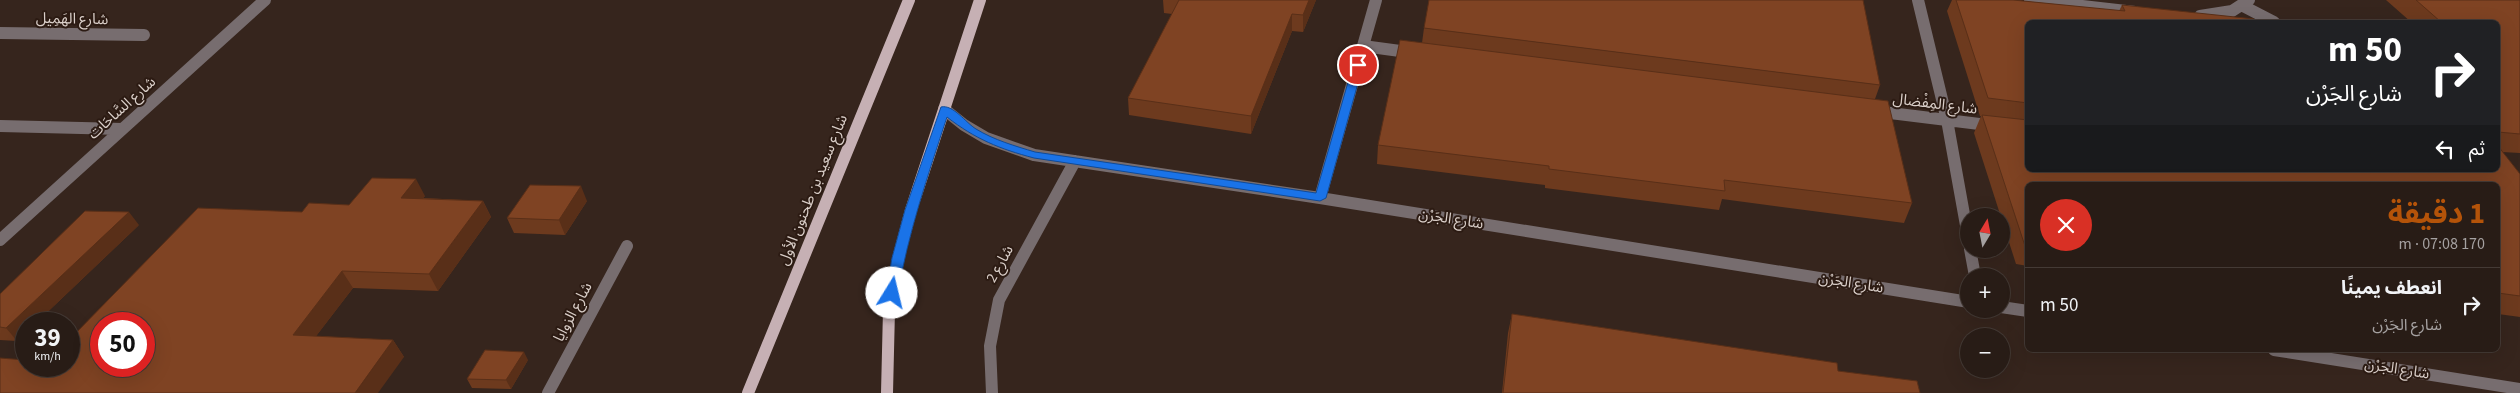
<!DOCTYPE html>
<html lang="ar">
<head>
<meta charset="utf-8">
<style>
	body { margin:0; font-family:"Source Sans 3","Noto Sans Arabic",sans-serif; background:#342923; color:#f1f3f6; direction:rtl; height:100vh; display:flex; flex-direction:column; font-size:19px; white-space:nowrap }
	* { box-sizing:border-box; margin:0 }
	p { font-size:16px; color:#a5a1a1 }
	.icon { flex:none; width:28px; height:28px; fill:none; stroke:currentColor; stroke-width:2; stroke-linecap:round; stroke-linejoin:round }
	.map { position:relative; flex:1; overflow:hidden; direction:ltr }
	.sheet { position:absolute; left:2025px; top:182px; width:475px; height:170px; display:flex; flex-direction:column; background:#281c16; border-radius:8px; box-shadow:0 5px 20px #0002,0 0 0 1px #443a35; direction:rtl }
	.sheet>* { flex:none }
	.hud { position:absolute; left:2025px; top:20px; width:475px; height:152px; border-radius:8px; box-shadow:0 5px 20px #0002,0 0 0 1px #443a35; direction:rtl; background:#202124; color:#fff; overflow:hidden }
	.needle { width:32px; rotate:10deg }
	.controls { position:absolute; left:1960px; top:208px; display:grid; gap:10px }
	.controls a { display:grid; place-items:center; width:50px; height:50px; border-radius:50%; background:#281c16; box-shadow:0 5px 20px #0002,0 0 0 1px #443a35; font-size:25px }
	.speed { position:absolute; left:15px; top:312px; display:flex; gap:10px; font-size:25px; font-weight:700; text-align:center }
	.speed>* { display:grid; place-content:center; width:65px; height:65px; border-radius:50%; background:#281c16; box-shadow:0 5px 20px #0002,0 0 0 1px #443a35; line-height:1 }
	.speed small { font-size:12px; font-weight:400 }
	.speed .limit { border:8px solid #d22; background:#fff; color:#111 }
	.pin { position:absolute; display:grid; place-items:center; width:42px; height:42px; color:#fff; margin:-21px; border:2px solid #fff; border-radius:50%; box-shadow:0 1px 5px #0007 }
	.me { position:absolute; width:55px; margin:-28px; rotate:9deg; stroke-linejoin:round; filter:drop-shadow(0 0 4px #0008) }
	.turn { display:flex; align-items:center; gap:18px; height:105px; padding:0 15px; font-size:22px }
	.turn .icon { width:65px; height:65px; stroke-width:2.5 }
	.turn b { display:block; font-size:35px; line-height:42px }
	.then { display:flex; align-items:center; height:48px; padding:0 15px; background:#0003; gap:10px; font-size:19px }
	.round { display:grid; place-items:center; flex:none; width:52px; height:52px; border-radius:26px; background:#342923 }
	.headline { display:flex; align-items:center; justify-content:space-between; height:85px; padding:0 15px }
	h1 { font-size:30px; font-weight:700; line-height:38px; color:#b45309 }
	ul { padding:0; list-style:none }
	li { display:flex; align-items:center; gap:15px; height:75px; padding:0 15px; border-top:1px solid #443a35 }
	li div { flex:1 }
	li b { display:block; font-size:19px }
	li em { font-style:normal }
	.map>svg:first-child { display:block }
	.lines { fill:none; stroke-linecap:round; stroke-linejoin:round }
	.minor { stroke:#776d6f; stroke-width:12 }
	.major { stroke:#c6b0b4; stroke-width:12 }
	.wall { fill:#6d3a1e }
	.shaded-wall { fill:#592f18 }
	.building { fill:#7f4323; stroke:#592f18; fill-rule:evenodd }
	.route { fill:#1a73e8; stroke:#114b97 }
	.labels { text-anchor:middle; dominant-baseline:central; stroke-width:4; stroke-linejoin:round; paint-order:stroke }
	.street-label { font-size:15px; fill:#dacfc9; stroke:#2c1b13 }
</style>
</head>
<body>
<div class="map">
<svg width="2520" height="393" viewBox="0 0 2520 393">
	<rect width="100%" height="100%" fill="#36251d"/>
	<g class="lines">
		<path class="minor" d="M1918,0L1947,120L1969,242
			M2030,0L2135,12
			M2243,6L2274,22
			M2200,16L2232,11L2249,0
			M0,33L144,35
			M1363,46L1415,53
			M944,109L964,125L986,138L1034,155L1320,198L1969,302
			M1874,111L2028,130
			M0,126L122,129
			M1320,198L1376,0
			M0,240L265,0
			M1970,249L1975,276
			M2001,307L2028,311
			M2274,350L2520,389
			M548,393L627,246
			M992,393L990,346L999,300L1075,161"/>
		<path class="major" d="M748,393L909,0
			M887,393L889,310L898,259L911,210L980,0"/>
	</g>
	<path class="wall" d="M1163,0H1316L1303,32L1292,31L1251,134L1129,115L1128,98L1172,14L1164,13Z
		M1952,0H2013L2119,11L2122,5L2257,22H2028V170H2498V22H2411L2386,0H2520V153L2502,152L2520,174V317L2498,314V185H2028V266L2016,264L1974,133L1981,116H1980L1947,11Z
		M1424,28L1880,85L1875,99L1912,203L1904,223L1722,199L1719,210L1545,188V185L1377,164L1378,145L1422,43Z
		M425,196L423,198L483,201L491,217L438,291L353,288L316,336L393,340L404,357L69,366L302,212Z
		M587,201L565,235L514,233L507,218Z
		M139,225L17,341L0,340V294Z
		M1512,314L1838,371L1920,393H1502L1508,333Z
		M528,360L511,389L472,388L467,379Z"/>
	<path class="shaded-wall" d="M1309,0H1316L1303,32V15Z
		M1292,14V31L1251,134V116Z
		M416,179L425,196L410,214L401,198Z
		M581,186L587,201L565,235L559,220Z
		M483,201L491,217L438,291L429,274Z
		M129,212L139,225L35,324H26V332L17,341L6,328Z
		M342,271L353,288L304,352L293,335Z
		M393,340L404,357L378,393H355Z
		M524,352L528,360L511,389L506,380Z"/>
	<path class="building" d="M1179,0H1309L1303,15L1292,14L1251,116L1128,98Z
		M1429,0H1863L1880,85L1424,28Z
		M1956,0H2013L2125,11L2122,5L2254,19L2257,22H2259H2028V103L1988,98Z
		M2416,0H2520V134L2498,132V22H2441Z
		M1400,40L1888,101L1912,203L1724,180L1725,191L1549,169V166L1378,145Z
		M1982,115L2028,120V170H2498V146L2520,174V296L2498,293V185H2028V247L2025,246Z
		M372,178L416,179L401,198L483,201L429,274L342,271L293,335L393,340L355,393H0V358L26,360V366H69V340L198,208L302,212L309,203L349,205ZM101,324H144V366H101Z
		M530,185L581,186L559,220L507,218Z
		M85,211L129,212L6,328L0,327V294Z
		M1512,314L1837,363L1838,371L1917,381L1920,393H1503Z
		M485,350L524,352L506,380L467,379Z"/>
	<path class="route" d="M1358,62L1363,65L1326,198L1320,201L1034,158C1000,149 975,139 947,117C928,175 908,233 898,293L892,297L886,293L892,258L905,210L941,107C953,104 966,123 976,129C994,140 1015,146 1035,152L1316,193L1353,65Z"/>
	<g class="labels">
		<g class="street-label">
			<text transform="translate(72 19) rotate(1)">شارع الهَمِيل</text>
			<text transform="translate(1935 104) rotate(7)">شارع المِفْضال</text>
			<text transform="translate(122 108) rotate(-42)">شارع السَّاحَات</text>
			<text transform="translate(813 190) rotate(-68)">شارع سعيد بن طحنون الأول</text>
			<text transform="translate(1451 219) rotate(9)">شارع الجَرْن</text>
			<text transform="translate(1000 264) rotate(-61)">شارع 2</text>
			<text transform="translate(1851 283) rotate(9)">شارع الجَرْن</text>
			<text transform="translate(573 312) rotate(-62)">شارع الزوايا</text>
			<text transform="translate(2397 369) rotate(9)">شارع الجَرْن</text>
		</g>
	</g>
</svg>
<div class="controls">
<a><svg class="needle" viewBox="-14 -14 28 28"><path d="M0-13l5 13h-10z" fill="#e53935"/><path d="M0 13l5-13h-10z" fill="#a5a1a1"/></svg></a>
<a>+</a>
<a>−</a>
</div>
<div class="speed"><div>39<small>km/h</small></div><div class="limit">50</div></div>
<div class="pin" style="left:1358px;top:65px;background:#d93025"><svg class="icon" aria-label="arrive" viewBox="0 0 24 24"><path d="M6 21V4h12l-3 4 3 4H6"/></svg></div>
<svg class="me" style="left:892px;top:293px" viewBox="-20 -20 40 40"><circle r="19" fill="#fff"/><path d="M0-13L10 11 0 6-10 11z" fill="#1a73e8"/></svg>
<div class="hud">
<div class="turn"><svg class="icon" aria-label="right" viewBox="0 0 24 24"><path d="M7 20v-9h11M14 6l5 5-5 5"/></svg><div><b>50 m</b>شارع الجَرْن</div></div>
<div class="then">ثم<svg class="icon" aria-label="left" viewBox="0 0 24 24"><path d="M17 20v-9H6M10 6l-5 5 5 5"/></svg></div>
</div>
<section class="sheet">
<div class="headline"><div><h1>1 دقيقة</h1><p>170 m · 07:08</p></div><a class="round" style="background:#d93025;color:#fff"><svg class="icon" aria-label="close" viewBox="0 0 24 24"><path d="M6 6l12 12M18 6L6 18"/></svg></a></div>
<ul>
<li><svg class="icon" aria-label="right" viewBox="0 0 24 24"><path d="M7 20v-9h11M14 6l5 5-5 5"/></svg><div><b>انعطف يمينًا</b><p>شارع الجَرْن</p></div><em>50 m</em></li>
</ul>
</section>
</div>
</body>
</html>
